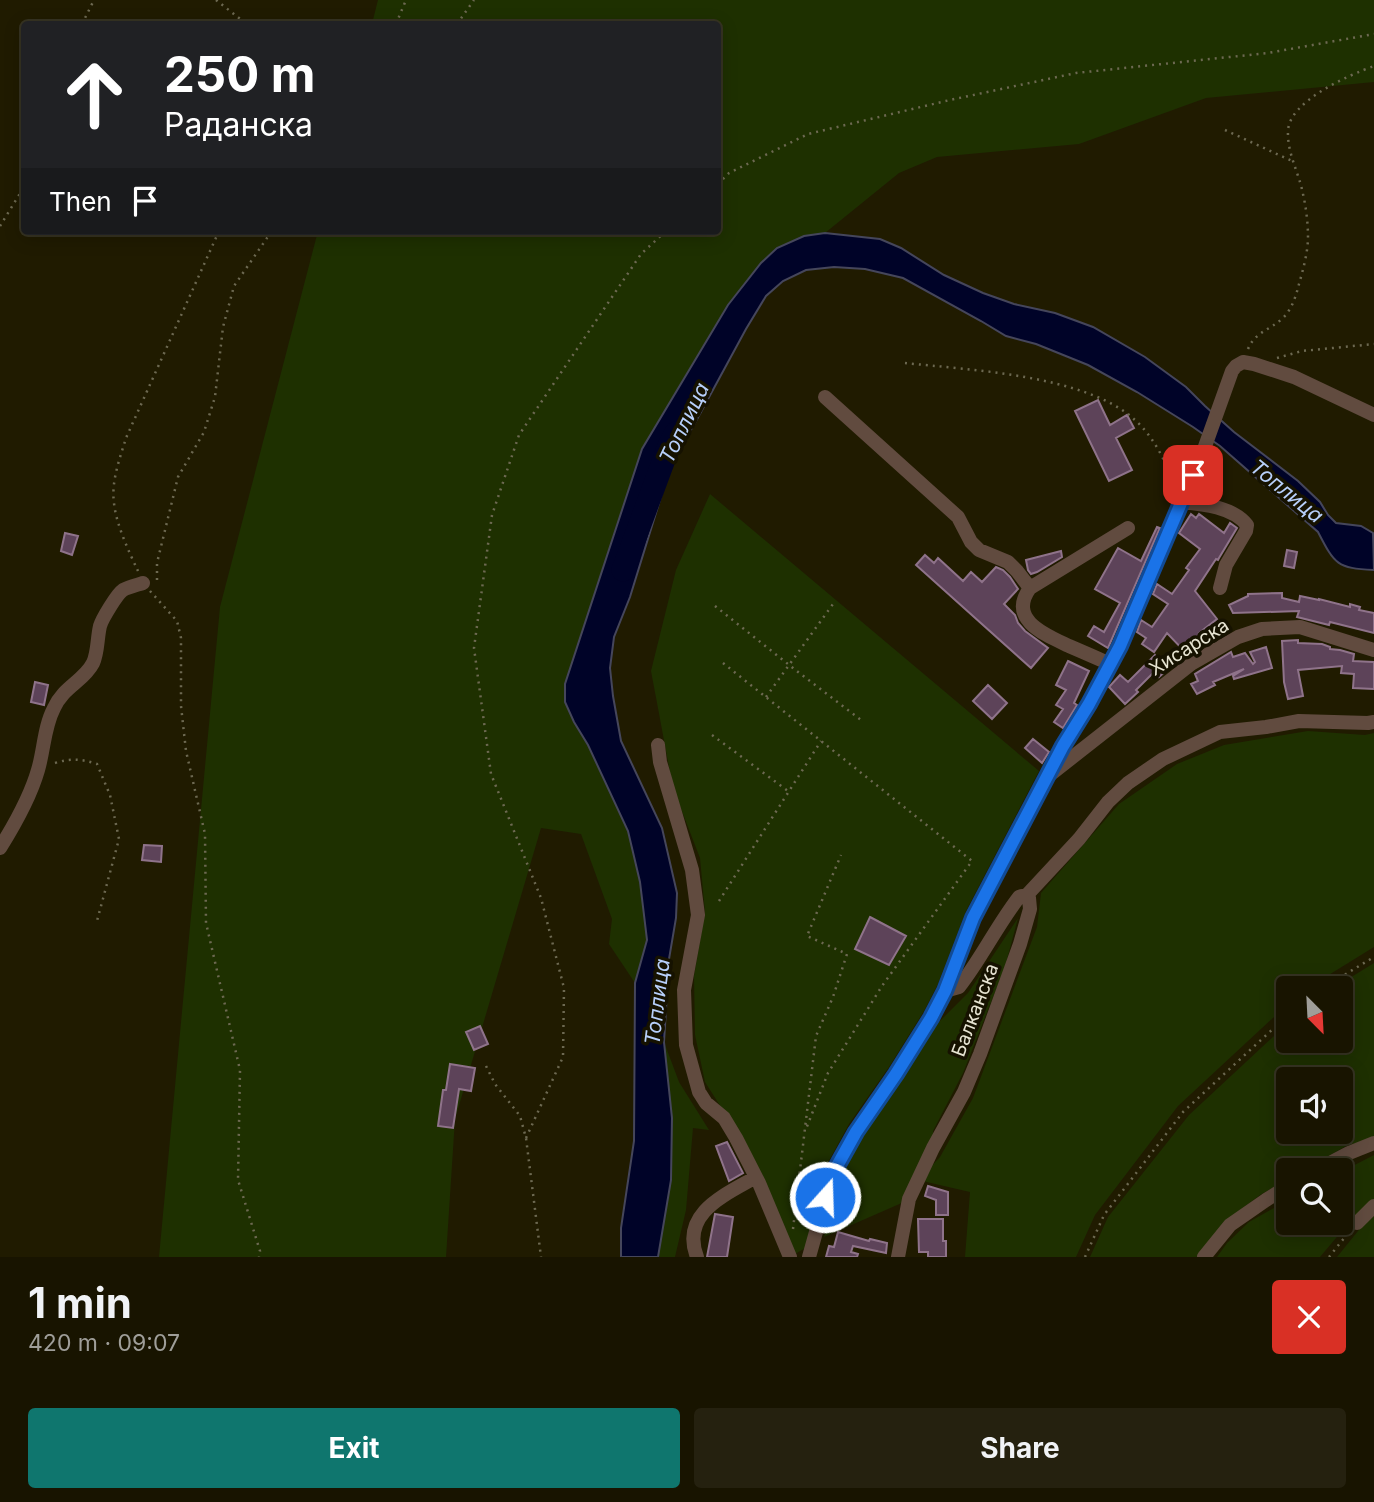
<!DOCTYPE html>
<html lang="en">
<head>
<meta charset="utf-8">
<style>
	body { margin:0; font-family:Inter,sans-serif; background:#25210f; color:#f1f3f6; height:100vh; display:flex; flex-direction:column; font-size:26px; white-space:nowrap }
	* { box-sizing:border-box; margin:0 }
	p { font-size:23px; color:#9f9e99 }
	.icon { flex:none; width:38px; height:38px; fill:none; stroke:currentColor; stroke-width:2; stroke-linecap:round; stroke-linejoin:round }
	.map { position:relative; height:1257px; overflow:hidden }
	.side { display:flex; flex-direction:column; background:#181400; flex:1 }
	.side>* { flex:none }
	.banner { position:absolute; left:21px; top:21px; width:700px; height:214px; border-radius:7px; box-shadow:0 4px 18px #0003,0 0 0 2px #363322; background:#202124; color:#fff; overflow:hidden }
	.needle { width:46px; rotate:156deg }
	.tools { position:absolute; left:1276px; top:976px; display:grid; gap:14px }
	.tools a { display:grid; place-items:center; width:77px; height:77px; border-radius:7px; background:#181400; box-shadow:0 4px 18px #0003,0 0 0 2px #363322; font-size:35px }
	.pin { position:absolute; display:grid; place-items:center; width:60px; height:60px; color:#fff; margin:-30px; border-radius:14px; box-shadow:0 4px 10px #0006 }
	.me { position:absolute; width:77px; margin:-38px; rotate:20deg; stroke-linejoin:round; filter:drop-shadow(0 0 5px #0008) }
	.turn { display:flex; align-items:center; gap:24px; height:147px; padding:0 28px; font-size:32px }
	.turn .icon { width:91px; height:91px; stroke-width:2.5 }
	.turn b { display:block; font-size:49px; line-height:60px }
	.then { display:flex; align-items:center; height:66px; padding:0 28px; background:#0003; gap:14px; font-size:26px }
	.round { display:grid; place-items:center; flex:none; width:74px; height:74px; border-radius:7px; background:#25210f }
	.summary { display:flex; align-items:center; justify-content:space-between; height:119px; padding:0 28px }
	h1 { font-size:42px; font-weight:700; line-height:52px }
	.action { display:flex; gap:14px; margin-top:auto; padding:14px 28px }
	.action a { flex:1; height:80px; border-radius:7px; background:#0f766e; color:#fff; font-size:28px; font-weight:700; line-height:80px; text-align:center }
	.action a+a { background:#25210f; color:#f1f3f6 }
	.map>svg:first-child { display:block }
	.green { fill:#1e3000; fill-rule:evenodd }
	.water { fill:#000328; stroke:#45465b; stroke-width:2; fill-rule:evenodd }
	.lines { fill:none; stroke-linecap:round; stroke-linejoin:round }
	.river { stroke:#000328; stroke-width:23 }
	.building { fill:#5d4359; stroke:#8f738a; stroke-width:2 }
	.path { stroke:#6d6951; stroke-width:2.5; stroke-dasharray:2 5; stroke-linecap:butt }
	.minor { stroke:#614b3f; stroke-width:14 }
	.route-casing { stroke:#114b97; stroke-width:18 }
	.route { stroke:#1a73e8; stroke-width:12 }
	.labels { text-anchor:middle; dominant-baseline:central; stroke-width:7; stroke-linejoin:round; paint-order:stroke }
	.street-label { font-size:19px; fill:#e7e4d2; stroke:#161200 }
	.water-label { font-size:21px; font-style:italic; fill:#b7cffa; stroke:#161200 }
</style>
</head>
<body>
<div class="map">
<svg width="1374" height="1257" viewBox="0 0 1374 1257">
	<rect width="100%" height="100%" fill="#201b00"/>
	<path class="green" d="M378,0H1374V82L1206,98L1079,144L937,157L899,173L825,233L804,236L777,248L761,263L728,305L642,449L565,702L574,722L588,745L628,831L640,882L647,940L635,983L609,944L612,919L581,834L541,828L455,1119L446,1257H159L220,607L318,231H718V24H372Z
		M710,494L1039,771L966,911L938,984L924,1011L889,1067L849,1124L825,1168L807,1247L795,1254L733,1126L705,1082L695,1035L694,976L705,912L700,858L673,788L651,671L676,570Z
		M1308,731L1365,735L1374,733V947L1306,989H1288V1004L1178,1106L1095,1215L1076,1257H965L970,1192L918,1180L904,1202L824,1237L837,1182L862,1135L902,1080L937,1024L968,993L1018,918L1005,967L963,1073L933,1131V1148L920,1178L940,1157L973,1098L1037,927L1041,893L1119,804L1177,764L1224,745Z
		M1374,963V1138L1346,1146L1303,1171H1288V1179L1260,1195L1223,1223L1201,1257H1090L1108,1217L1189,1115L1288,1023V1041H1340V989H1332ZM1288,1080H1340V1132H1288Z
		M664,1042L679,1082L709,1130L693,1128L686,1210L675,1257H658L671,1180L672,1118Z
		M1374,1155V1199L1352,1219L1320,1257H1217L1227,1243L1249,1222L1288,1200V1223H1340L1341,1172Z
		M1374,1216V1257H1337L1362,1226Z"/>
	<path class="water" d="M825,233L880,239L901,248L944,275L983,293L1014,304L1055,313L1093,327L1145,357L1186,387L1205,406L1234,432L1298,481L1320,502L1328,515L1336,523L1361,526L1373,533L1374,570C1337,568 1335,565 1318,532L1220,446L1193,427L1137,392L1088,365L1036,344L1006,336L981,321L903,278L865,269L834,267L806,270L783,281L766,296L746,329L695,423L672,461L630,597L614,637L610,668L613,696L621,741L662,828L677,893L676,918L669,959L664,1042L672,1118L671,1180L658,1257H621V1228L634,1141L635,983L647,940L640,882L628,831L588,745L574,722L565,702V684L642,449L728,305L761,263L777,248L804,236ZM660,459L665,460L643,535L636,550L634,544L643,494Z"/>
	<g class="lines">
		<path class="river" d="M623,570L669,446L676,433"/>
	</g>
	<path class="building" d="M1098,400L1110,425L1127,415L1134,428L1116,438L1132,470L1109,481L1075,411Z
		M1191,514L1196,518L1199,514L1224,533L1230,523L1237,528L1219,558L1218,560L1216,559L1195,591L1217,619L1199,633L1203,637L1185,652L1167,633L1154,652L1142,644L1146,638L1137,632L1141,620L1152,627L1168,604L1153,594L1157,584L1172,594L1189,570L1186,568L1200,549L1179,533Z
		M1157,527L1160,528L1108,648L1088,636L1094,626L1104,632L1120,603L1095,589L1118,548L1141,561Z
		M65,533L78,536L72,555L61,551Z
		M1287,550L1297,552L1294,568L1284,566Z
		M1061,551L1062,557L1037,572L1031,574L1028,570L1026,560Z
		M925,555L934,563L938,558L963,581L971,572L982,582L996,567L1003,570L1010,577L1018,589L1004,604L1015,615L1018,623L1025,631L1048,648L1031,668L916,565Z
		M1282,593V598L1299,602L1300,596L1319,600V599L1350,607V604L1360,607L1359,610L1374,613V633L1330,622L1329,625L1297,617L1299,611L1233,613L1229,605L1248,596V594Z
		M1298,640V643L1322,644L1330,647V649L1340,650L1354,654L1353,661L1374,662V689L1353,688L1354,674L1341,673L1342,666L1298,670L1303,696L1288,699L1284,682L1282,641Z
		M1266,647L1272,668L1234,679L1233,676L1244,669L1213,682L1215,685L1197,694L1191,684L1198,681L1195,674L1231,652L1233,657L1245,653L1253,664L1255,662L1250,652Z
		M1155,655L1167,670L1159,677L1155,671L1136,690L1138,692L1125,704L1109,687L1120,675L1128,682Z
		M1068,661L1089,671L1074,703L1077,705L1063,728L1054,722L1063,709L1056,705L1066,690L1056,685Z
		M35,682L48,685L44,705L31,702Z
		M988,685L1007,703L992,719L973,701Z
		M1033,739L1049,752L1042,763L1025,748Z
		M144,845L162,846L161,862L142,860Z
		M870,917L906,936L889,965L855,949Z
		M480,1026L488,1044L474,1050L466,1032Z
		M450,1064L475,1068L471,1091L459,1089L453,1128L438,1126L443,1090H446Z
		M727,1142L743,1173L729,1181L716,1146Z
		M928,1186L948,1192V1215H936V1200L925,1196Z
		M715,1214L733,1217L727,1257H707Z
		M918,1219H943V1241H946V1257H928V1252H919Z
		M838,1232L869,1241L870,1239L887,1243L886,1253L853,1246L851,1252L858,1254L857,1257H826L829,1246L834,1247Z"/>
	<g class="lines">
		<path class="path" d="M216,0L239,18L245,24
			M82,24L94,0
			M396,24L406,0
			M457,24L474,0
			M1225,130L1292,161
			M718,184L729,173L808,134L950,100L1076,73L1268,53L1374,34
			M0,226L24,187
			M1248,349C1255,332 1270,330 1283,318C1292,309 1296,296 1299,284C1303,270 1308,252 1308,237C1308,223 1306,207 1303,194C1299,173 1287,153 1288,131C1289,101 1349,75 1374,66
			M1277,358L1302,351L1374,344
			M905,363C970,370 1086,375 1135,420C1154,437 1165,461 1174,483
			M138,571C129,552 116,524 114,503C111,481 120,458 126,438L219,231
			M157,580V563L178,477L204,432L215,397L223,327L234,286L267,238L274,231
			M150,591L177,621L181,638V706L186,751L205,834L206,923L240,1070L238,1180L260,1251L259,1257
			M715,606L798,672L861,720
			M723,663L972,861L882,986L828,1073L806,1129
			M766,697L833,604
			M712,735L788,791
			M55,763C71,758 82,759 97,764L110,795L119,839L97,921
			M719,901L821,741
			M1321,989L1374,957
			M486,1066L495,1084L520,1116L526,1138L541,1257
			M526,1138L563,1057L564,988L541,898L491,774L474,648L492,515L519,435L641,254L666,231
			M793,1229L816,1036L833,997L847,954L807,936L841,855
			M1085,1257L1104,1215L1183,1112L1288,1015
			M1329,1257L1349,1232"/>
		<path class="minor" d="M825,397L958,517L971,542L979,550L1008,562L1017,571L1030,588
			M1182,502C1203,504 1233,507 1247,525L1246,531L1226,565L1220,588
			M1110,664C1097,658 1083,652 1069,646C1046,635 1007,620 1030,588L1128,528
			M658,745L660,762L692,870L698,915L684,990L686,1045L699,1092L706,1103L724,1118L736,1138L759,1183L790,1257
			M1051,774L1191,664L1238,637L1262,629L1300,627L1374,650
			M0,848C15,824 30,798 38,770C44,750 44,727 54,708C63,687 84,681 93,663C98,652 97,639 100,626C102,619 117,594 123,590C129,587 137,585 143,583
			M1026,896L1079,839L1108,802L1128,783L1163,759L1220,732L1266,727L1299,721L1368,723L1374,722
			M1315,1171L1349,1153L1374,1143
			M1357,1223L1374,1206
			M697,1257C680,1213 725,1195 756,1177
			M809,1257L832,1175L856,1132L896,1074L931,1018L945,991L973,918L1063,746L1089,704L1120,646L1203,452L1232,371L1236,366L1243,362L1254,364L1294,377L1374,415
			M898,1257L909,1199L933,1148L964,1092L980,1054L1020,944L1030,909L1029,898L1022,896L1019,897C996,927 981,959 959,987L945,991
			M1204,1257L1230,1225L1266,1200L1288,1186"/>
	</g>
	<g class="lines">
		<defs>
			<path id="route" d="M825,1197L832,1175L856,1132L896,1074L931,1018L945,991L973,918L1063,746L1089,704L1120,646L1193,475"/>
		</defs>
		<use href="#route" class="route-casing"/>
		<use href="#route" class="route"/>
	</g>
	<g class="labels">
		<g class="street-label">
			<text transform="translate(1189 647) rotate(-32)">Хисарска</text>
			<text transform="translate(975 1010) rotate(-69)">Балканска</text>
		</g>
		<g class="water-label">
			<text transform="translate(684 423) rotate(-64)">Топлица</text>
			<text transform="translate(1287 491) rotate(39)">Топлица</text>
			<text transform="translate(657 1002) rotate(-83)">Топлица</text>
		</g>
	</g>
</svg>
<div class="tools">
<a><svg class="needle" viewBox="-14 -14 28 28"><path d="M0-13l5 13h-10z" fill="#e53935"/><path d="M0 13l5-13h-10z" fill="#9f9e99"/></svg></a>
<a><svg class="icon" aria-label="sound" viewBox="0 0 24 24"><path d="M4 9h4l5-4v14l-5-4H4zM17 9q2 3 0 6"/></svg></a>
<a><svg class="icon" aria-label="search" viewBox="0 0 24 24"><circle cx="10" cy="10" r="6"/><path d="M15 15l6 6"/></svg></a>
</div>
<div class="pin" style="left:1193px;top:475px;background:#d93025"><svg class="icon" aria-label="arrive" viewBox="0 0 24 24"><path d="M6 21V4h12l-3 4 3 4H6"/></svg></div>
<svg class="me" style="left:825px;top:1197px" viewBox="-20 -20 40 40"><circle r="17" fill="#1a73e8" stroke="#fff" stroke-width="3"/><path d="M0-11L8 9 0 5-8 9z" fill="#fff"/></svg>
<div class="banner">
<div class="turn"><svg class="icon" aria-label="ahead" viewBox="0 0 24 24"><path d="M12 20V5M6 11l6-6 6 6"/></svg><div><b>250 m</b>Раданска</div></div>
<div class="then">Then<svg class="icon" aria-label="arrive" viewBox="0 0 24 24"><path d="M6 21V4h12l-3 4 3 4H6"/></svg></div>
</div>
</div>
<section class="side">
<div class="summary"><div><h1>1 min</h1><p>420 m · 09:07</p></div><a class="round" style="background:#d93025;color:#fff"><svg class="icon" aria-label="close" viewBox="0 0 24 24"><path d="M6 6l12 12M18 6L6 18"/></svg></a></div>
<div class="action"><a>Exit</a><a>Share</a></div>
</section>
</body>
</html>
